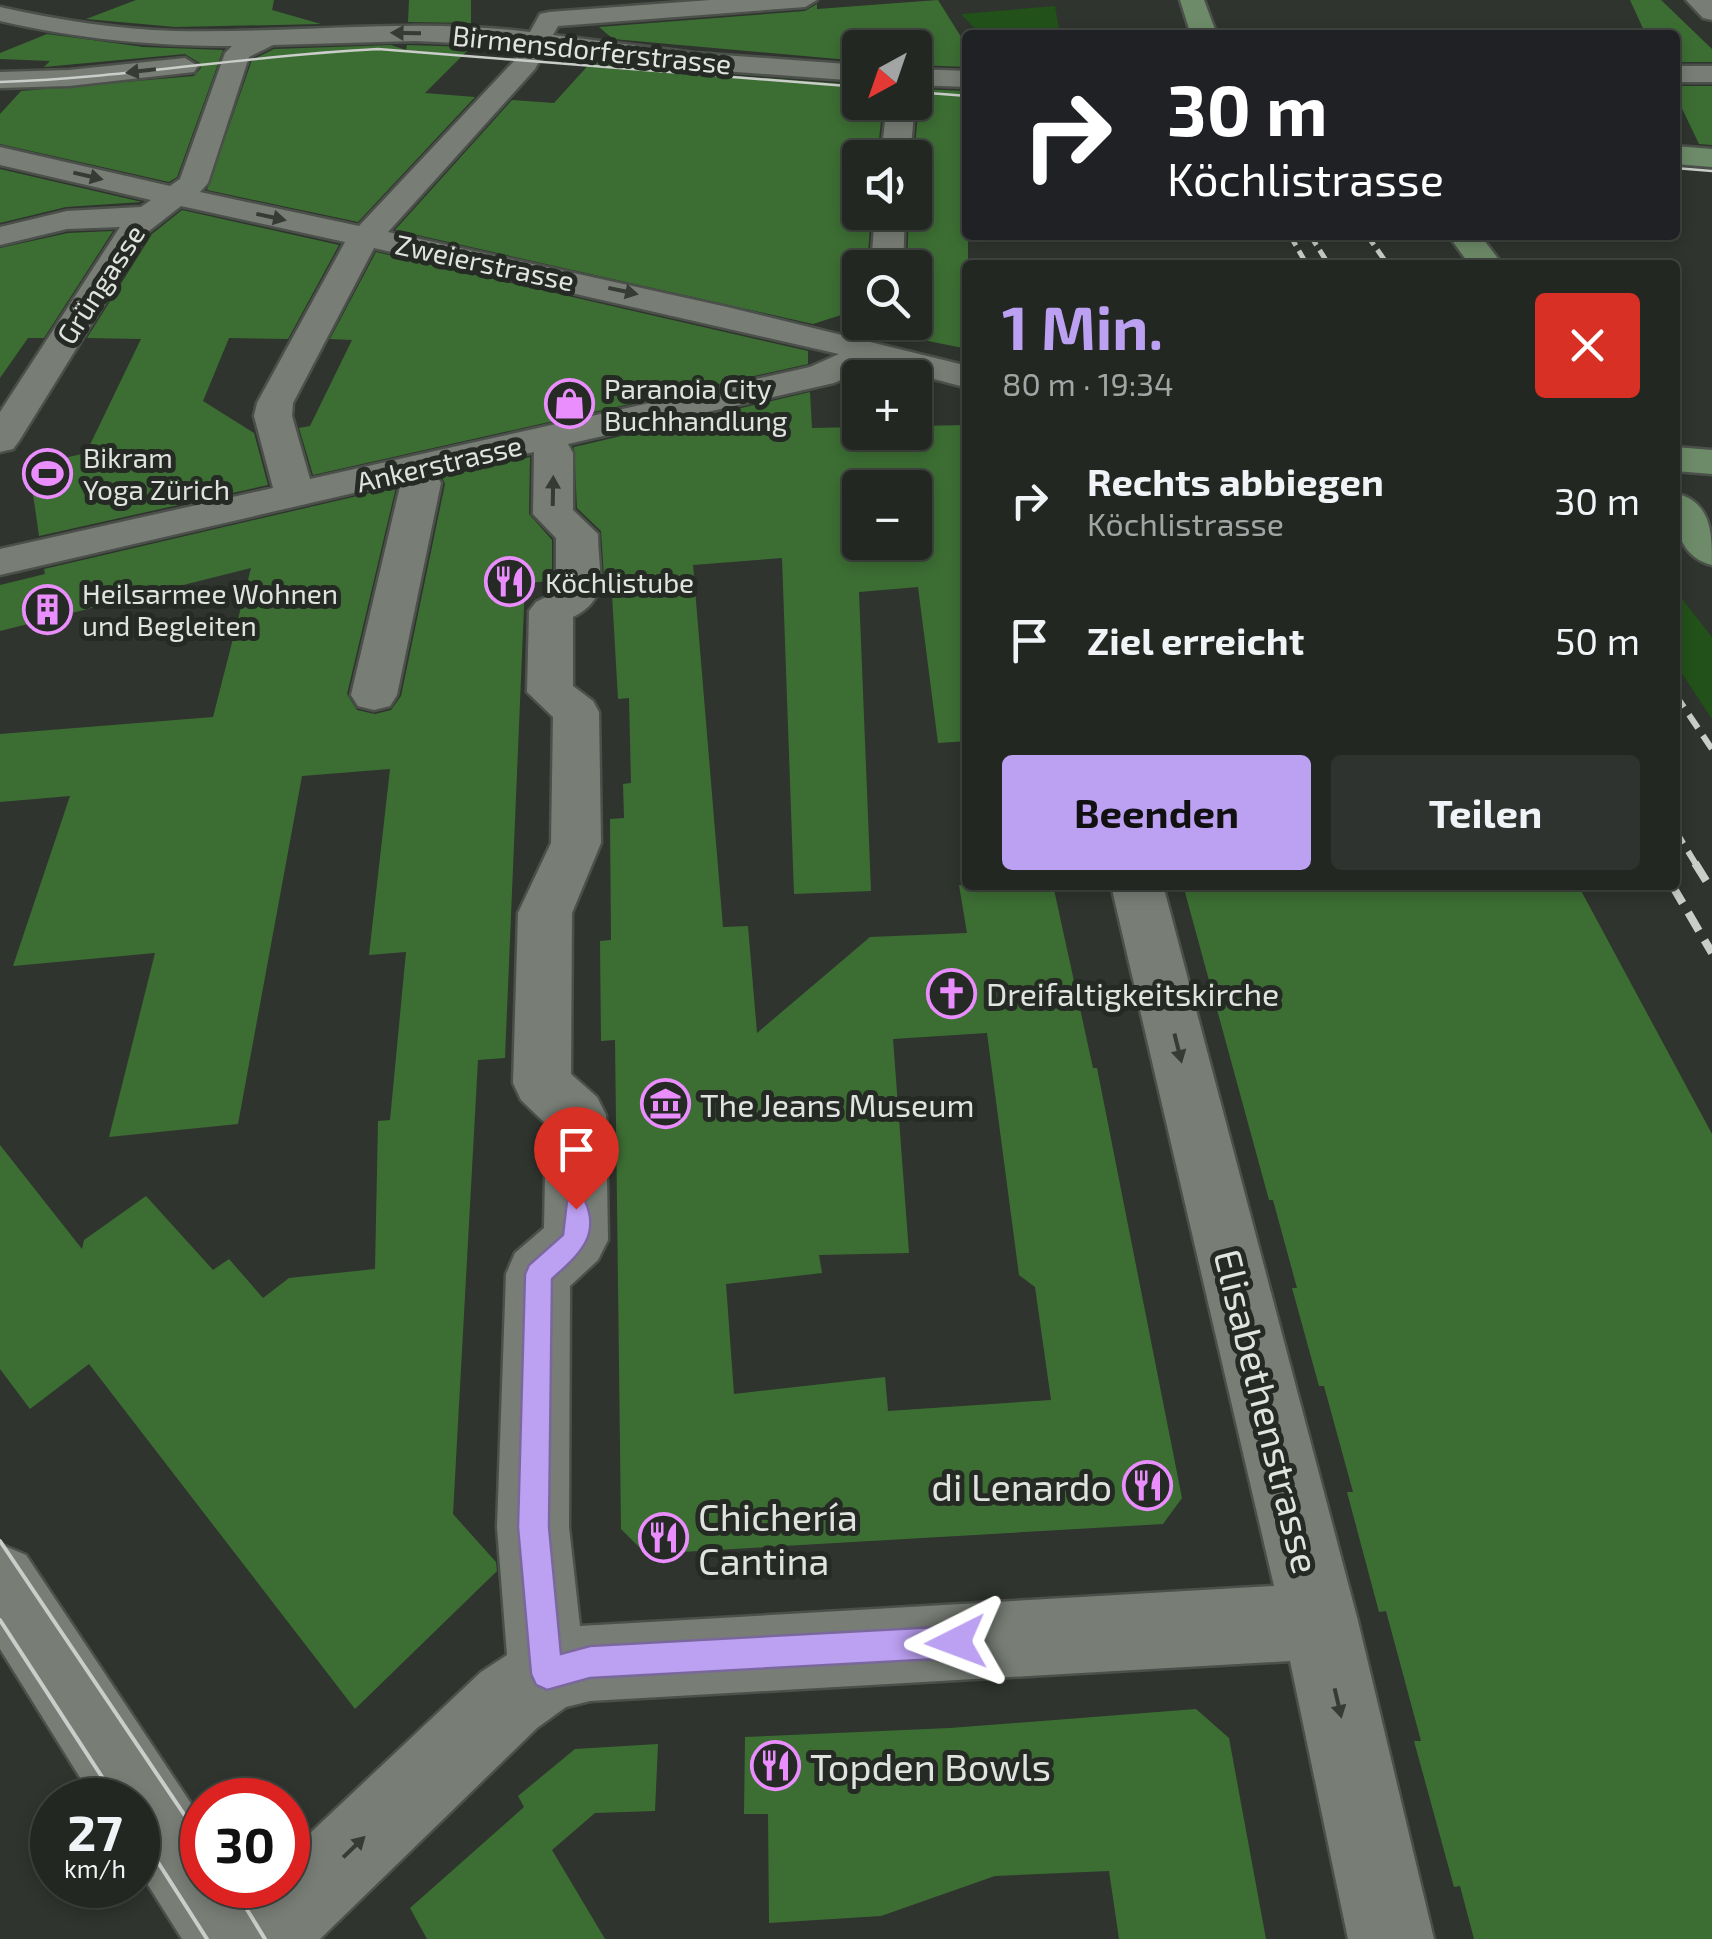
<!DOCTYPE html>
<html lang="de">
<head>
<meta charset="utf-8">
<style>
	body { margin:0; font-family:"Exo 2",sans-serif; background:#2f332f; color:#f1f3f6; height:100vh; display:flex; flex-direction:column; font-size:38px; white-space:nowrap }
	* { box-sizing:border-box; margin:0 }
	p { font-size:32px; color:#a3a5a5 }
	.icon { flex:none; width:55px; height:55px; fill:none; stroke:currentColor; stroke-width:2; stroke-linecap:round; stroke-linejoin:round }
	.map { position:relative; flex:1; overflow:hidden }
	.side { position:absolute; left:962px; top:260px; width:718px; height:630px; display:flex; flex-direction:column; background:#232722; border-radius:10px; box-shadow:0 5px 15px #0003,0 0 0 2px #404440 }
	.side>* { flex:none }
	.guide { position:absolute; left:962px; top:30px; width:718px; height:210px; border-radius:10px; box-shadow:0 5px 15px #0003,0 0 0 2px #404440; background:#202124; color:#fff; overflow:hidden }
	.needle { width:65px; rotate:220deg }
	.buttons { position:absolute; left:842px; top:30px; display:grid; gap:20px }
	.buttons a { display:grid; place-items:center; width:90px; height:90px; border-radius:10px; background:#232722; box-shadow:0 5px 15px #0003,0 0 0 2px #404440; font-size:50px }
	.speed { position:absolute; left:30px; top:1778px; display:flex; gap:20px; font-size:50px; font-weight:700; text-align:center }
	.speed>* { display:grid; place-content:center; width:130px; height:130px; border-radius:50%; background:#232722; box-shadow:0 5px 15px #0003,0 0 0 2px #404440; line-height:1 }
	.speed small { font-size:25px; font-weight:400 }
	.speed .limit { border:15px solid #d22; background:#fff; color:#111 }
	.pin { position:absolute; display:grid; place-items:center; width:85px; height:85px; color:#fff; margin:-102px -42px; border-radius:50% 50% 50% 0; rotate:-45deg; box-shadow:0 0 10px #0007 }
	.pin .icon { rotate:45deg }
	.me { position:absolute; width:110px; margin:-55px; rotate:267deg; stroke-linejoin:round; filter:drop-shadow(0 0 8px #0008) }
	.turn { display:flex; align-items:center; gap:35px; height:210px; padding:0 40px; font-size:45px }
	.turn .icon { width:130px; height:130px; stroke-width:2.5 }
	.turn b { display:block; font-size:70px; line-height:85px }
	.round { display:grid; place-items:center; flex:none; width:105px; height:105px; border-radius:10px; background:#2f332f }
	.summary { display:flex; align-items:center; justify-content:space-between; height:170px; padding:0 40px }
	h1 { font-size:60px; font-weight:700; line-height:75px; color:#bca0f2 }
	.action { display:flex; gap:20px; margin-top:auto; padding:20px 40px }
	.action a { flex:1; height:115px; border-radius:10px; background:#bca0f2; color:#111; font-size:40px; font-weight:700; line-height:115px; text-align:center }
	.action a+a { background:#2f332f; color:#f1f3f6 }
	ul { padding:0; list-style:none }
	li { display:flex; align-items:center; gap:30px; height:140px; padding:0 40px }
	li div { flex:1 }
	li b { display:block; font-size:38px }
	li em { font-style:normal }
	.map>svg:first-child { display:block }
	.green { fill:#225119 }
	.building { fill:#3c6e33; fill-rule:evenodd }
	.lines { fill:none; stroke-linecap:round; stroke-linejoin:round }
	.minor-casing { stroke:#4b504a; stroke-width:5 }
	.major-casing { stroke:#4b504a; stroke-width:5 }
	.minor { fill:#787e76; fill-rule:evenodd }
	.major { fill:#6d8b68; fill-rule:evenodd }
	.tram-far1 { stroke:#cacdc9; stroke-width:2.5 }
	.tram { stroke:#cacdc9; stroke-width:4 }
	.rail-far2 { stroke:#cacdc9; stroke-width:5; stroke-dasharray:12 6; stroke-linecap:butt }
	.rail-far1 { stroke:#cacdc9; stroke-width:6; stroke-dasharray:16 9; stroke-linecap:butt }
	.rail { stroke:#cacdc9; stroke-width:8; stroke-dasharray:21 11; stroke-linecap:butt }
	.oneway { fill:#363b34 }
	.route { fill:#bca0f2; stroke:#7a689d; stroke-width:2.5 }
	.labels { text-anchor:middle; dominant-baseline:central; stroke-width:10; stroke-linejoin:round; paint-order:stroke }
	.far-street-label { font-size:28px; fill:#e0e3df; stroke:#252a24 }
	.far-poi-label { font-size:28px; fill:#e0e3df; stroke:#252a24; text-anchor:start }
	.poi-label { font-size:32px; fill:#e0e3df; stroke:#252a24; text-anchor:start }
	.near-street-label { font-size:38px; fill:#e0e3df; stroke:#252a24 }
	.near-poi-label { font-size:38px; fill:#e0e3df; stroke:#252a24; text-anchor:start }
</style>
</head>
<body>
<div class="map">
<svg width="1712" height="1939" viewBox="0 0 1712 1939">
	<rect width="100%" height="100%" fill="#2f342e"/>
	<path class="green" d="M1055,6L1060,35H981L961,14Z
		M1675,590L1712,637V719L1675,663Z"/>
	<path class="building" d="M136,0H274L272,10L321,24L175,27L86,19Z
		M409,0H471V23L408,22Z
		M938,0L968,48V67L915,65V48H860V61L613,39L599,27L805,11L817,4V9Z
		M1630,0H1661L1712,49V62H1675V35H1646Z
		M47,34L144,47L223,50L177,177L169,182L0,144V114L21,91L194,76L201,68L200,63L185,54L44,67L50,61L0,59V53Z
		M391,45L406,50L407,45L471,47L425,93L475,97L358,222L207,190L252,60L274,49Z
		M594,59L695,73L860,85V102H883L877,158H860V212H871L867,268H860V309L813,324L395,230L512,100L554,103Z
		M1675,86H1712V145L1699,144L1675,94Z
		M915,89L968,91V349L923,340L926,287L915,291V268H907L909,212H915L914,158L919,102Z
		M0,169L142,202L66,207L0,223Z
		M182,210L339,245L288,339L229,338L203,401L254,433L268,485L39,536L29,466L86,453L141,339L87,338L152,234Z
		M113,231L44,338H28L0,378V248L68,233Z
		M376,252L808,351V364L313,475L299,428L310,426L352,340L330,339Z
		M810,392L812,428L860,427V432H915V426L968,425V741L938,743L918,587L859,592L871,891L794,894L782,558L693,565L723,927L748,926L757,1033L870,937L967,933L959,885H1053L1093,1068H1097L1182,1498L1163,1524L646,1554L621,1529L615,1040L601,1041L600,941L611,940L610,819L624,818L623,784L631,783L629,698L618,699L611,577H604L601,531L577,508L574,447ZM860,488H915V542H860ZM987,1033L1019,1275L1035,1287L1051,1400L888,1411L885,1377L734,1394L726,1284L822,1273L819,1255L909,1253L893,1039Z
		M530,457L529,514L552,540V581L525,583L505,1058L478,1060L453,1514L496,1562L497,1571L355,1709L89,1364L30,1409L0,1369V1145L82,1249L84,1240L146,1196L213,1270L229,1259L263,1298L289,1278L375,1269L378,1121L390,1120L406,952L369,955L390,769L302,776L238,1124L109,1137L155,953L13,966L70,796L0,802V734L213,717L251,568L0,631V585L45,574L44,569L396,487L347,694L357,710L375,714L391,710L401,696L445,484L442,477Z
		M1183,885H1578L1712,1134V1939H1474L1460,1886L1454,1887L1414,1741H1421L1386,1611L1379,1612L1347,1492H1353L1324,1386H1319L1292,1288H1297L1273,1200H1269Z
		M1196,1709L1229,1738L1266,1939H1119L1109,1871L995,1876L881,1916L769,1923L768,1814H744L745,1737L950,1728Z
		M658,1744L655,1811L595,1813L552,1850L605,1939H427L410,1908L524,1807L518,1796L575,1749Z"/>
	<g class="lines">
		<defs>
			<path id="minor" d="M710,0H817L805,7L558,26L553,35L695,53L860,65V81L695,69L546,49L535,69L388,232L727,307L968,366V388L877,364L834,383L568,444L573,453V510L598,534C598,572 611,598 573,617V686L593,701L599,712L601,843L572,913L571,1074L597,1097L606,1115L608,1240L598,1260L570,1286L569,1527L580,1626L1274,1586L1111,885H1163L1358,1621L1434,1939H1348L1290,1661L590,1701L566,1707L537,1728L320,1939H182L138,1869V1800H94L0,1649V1544L26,1555L202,1820V1885H246L249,1890L254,1885H288V1854L481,1672L507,1655L497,1527L506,1274L515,1253L544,1228L546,1124L521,1100L513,1083L518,913L551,843L553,717L527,692L529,611L536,602L556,592V538L533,514L534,452L436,474L441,483L397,695L390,706L374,710L358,706L351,695L401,482L0,575V549L273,488L254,416L257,403L345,242L181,206L149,231L19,441L13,449L0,452V412L120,227L67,229L0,245V227L67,211L141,207L151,200L0,165V147L170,186L180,179L225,53L232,46C153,46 78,39 0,21V7C58,20 115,29 175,31C294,34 412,17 530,32L540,14L549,12ZM415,41L522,46L515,60L359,226L200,192L208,183L249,57L273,45ZM374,248L839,354L810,367L310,479L292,416L293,403Z
				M1686,0H1712V20L1703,18Z
				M185,58L198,66L194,72L69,86L0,88V72L69,70Z
				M1675,66H1712V82H1675Z
				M915,69L968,71V87L915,85Z
				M887,102H915L910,158H881Z
				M875,212H905L903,268H871Z"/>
			<path id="major" d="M1180,0H1204L1217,35H1191Z
				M1675,146L1712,149V167L1675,164Z
				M1448,235H1480L1503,265H1470Z
				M1675,447L1712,450V474L1675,471Z
				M1675,493C1712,502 1712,533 1712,565C1677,556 1675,524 1675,493Z"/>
		</defs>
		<use href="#minor" class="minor-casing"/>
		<use href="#major" class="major-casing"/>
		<use href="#minor" class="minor"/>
		<use href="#major" class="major"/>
		<path class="tram-far1" d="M0,82C127,78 251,55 378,49L860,87
			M915,92L968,96
			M1675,168L1712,171"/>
		<path class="tram" d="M0,1541L202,1841
			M0,1620L117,1800
			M138,1831L207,1939
			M232,1885L265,1939"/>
		<path class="rail-far2" d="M1290,235L1307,265
			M1310,235L1329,265
			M1367,235L1388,265"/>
		<path class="rail-far1" d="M1675,694L1712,749
			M1675,830L1697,866"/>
		<path class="rail" d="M1695,863L1712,890
			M1672,885L1712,953"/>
	</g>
	<defs><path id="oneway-solid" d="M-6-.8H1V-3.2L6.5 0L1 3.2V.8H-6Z" transform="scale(2.5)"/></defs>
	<g class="oneway">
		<use href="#oneway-solid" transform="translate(406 33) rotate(-179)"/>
		<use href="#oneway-solid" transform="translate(141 71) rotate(173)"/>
		<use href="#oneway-solid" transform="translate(88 176) rotate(13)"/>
		<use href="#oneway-solid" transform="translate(271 217) rotate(12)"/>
		<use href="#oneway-solid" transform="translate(623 291) rotate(12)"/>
		<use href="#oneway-solid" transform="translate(553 491) rotate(-89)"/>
		<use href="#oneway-solid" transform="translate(1178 1048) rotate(76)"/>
		<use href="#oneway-solid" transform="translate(1338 1703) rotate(77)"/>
		<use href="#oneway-solid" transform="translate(354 1847) rotate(-44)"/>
	</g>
	<path class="route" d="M576,1197L585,1201C602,1237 576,1257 552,1279L549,1527L561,1654L590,1646L956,1626L967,1631L972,1642L967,1653L956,1658L590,1678L547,1690L536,1685L531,1674L518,1527L525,1274L529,1265L563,1235L567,1201Z"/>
	<defs>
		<symbol id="shop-ring" viewBox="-11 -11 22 22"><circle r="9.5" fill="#252a24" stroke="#ea8dfd" stroke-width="1.5"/><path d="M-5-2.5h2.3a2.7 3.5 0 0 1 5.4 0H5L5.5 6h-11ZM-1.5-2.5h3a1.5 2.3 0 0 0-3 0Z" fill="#ea8dfd"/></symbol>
		<symbol id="stadium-ring" viewBox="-11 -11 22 22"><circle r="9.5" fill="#252a24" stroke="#ea8dfd" stroke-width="1.5"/><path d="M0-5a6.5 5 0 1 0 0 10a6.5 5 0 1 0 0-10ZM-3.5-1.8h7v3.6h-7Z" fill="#ea8dfd"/></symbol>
		<symbol id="restaurant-ring" viewBox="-11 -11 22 22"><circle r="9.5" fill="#252a24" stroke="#ea8dfd" stroke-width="1.5"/><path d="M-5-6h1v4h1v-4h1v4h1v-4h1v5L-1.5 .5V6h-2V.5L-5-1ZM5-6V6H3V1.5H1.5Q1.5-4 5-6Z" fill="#ea8dfd"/></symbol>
		<symbol id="building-ring" viewBox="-11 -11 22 22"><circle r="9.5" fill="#252a24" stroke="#ea8dfd" stroke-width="1.5"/><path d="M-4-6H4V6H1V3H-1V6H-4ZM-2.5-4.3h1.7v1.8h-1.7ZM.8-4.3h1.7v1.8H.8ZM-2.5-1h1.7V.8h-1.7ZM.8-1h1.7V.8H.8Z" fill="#ea8dfd"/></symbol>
		<symbol id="church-ring" viewBox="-11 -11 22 22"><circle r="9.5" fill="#252a24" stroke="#ea8dfd" stroke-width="1.5"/><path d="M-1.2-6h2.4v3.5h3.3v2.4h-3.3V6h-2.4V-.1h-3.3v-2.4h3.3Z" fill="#ea8dfd"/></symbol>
		<symbol id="museum-ring" viewBox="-11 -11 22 22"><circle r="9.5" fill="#252a24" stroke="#ea8dfd" stroke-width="1.5"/><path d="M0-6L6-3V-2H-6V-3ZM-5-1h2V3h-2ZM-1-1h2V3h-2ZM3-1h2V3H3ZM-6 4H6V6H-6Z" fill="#ea8dfd"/></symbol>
	</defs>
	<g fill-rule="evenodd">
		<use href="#shop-ring" x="542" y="376" width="55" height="55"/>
		<use href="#stadium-ring" x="20" y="446" width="55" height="55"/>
		<use href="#restaurant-ring" x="482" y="554" width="55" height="55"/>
		<use href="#building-ring" x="20" y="582" width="55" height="55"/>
		<use href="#church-ring" x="924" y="966" width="55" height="55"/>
		<use href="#museum-ring" x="638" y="1076" width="55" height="55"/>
		<use href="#restaurant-ring" x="1120" y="1458" width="55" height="55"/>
		<use href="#restaurant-ring" x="636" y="1510" width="55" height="55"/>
		<use href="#restaurant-ring" x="748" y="1738" width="55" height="55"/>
	</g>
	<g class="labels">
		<g class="far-street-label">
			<text transform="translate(592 49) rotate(6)">Birmensdorferstrasse</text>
			<text transform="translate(485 262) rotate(12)">Zweierstrasse</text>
			<text transform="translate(100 284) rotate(-57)">Grüngasse</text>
			<text transform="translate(439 463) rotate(-13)">Ankerstrasse</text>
		</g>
		<g class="far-poi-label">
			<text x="604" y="388">Paranoia City<tspan x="604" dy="32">Buchhandlung</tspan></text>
			<text x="83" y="457">Bikram<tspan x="83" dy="32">Yoga Zürich</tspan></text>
			<text x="545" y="582">Köchlistube</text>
			<text x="82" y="593">Heilsarmee Wohnen<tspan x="82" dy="32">und Begleiten</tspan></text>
		</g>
		<g class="poi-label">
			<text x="986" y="993">Dreifaltigkeitskirche</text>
			<text x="700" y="1104">The Jeans Museum</text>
		</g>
		<g class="near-street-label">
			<text transform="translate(1268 1411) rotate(76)">Elisabethenstrasse</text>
		</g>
		<g class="near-poi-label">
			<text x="1112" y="1486" text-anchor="end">di Lenardo</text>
			<text x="698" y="1516">Chichería<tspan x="698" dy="44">Cantina</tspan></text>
			<text x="810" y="1766">Topden Bowls</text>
		</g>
	</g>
</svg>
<div class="buttons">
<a><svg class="needle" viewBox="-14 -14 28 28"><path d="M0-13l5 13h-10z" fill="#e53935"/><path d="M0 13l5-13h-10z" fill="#a3a5a5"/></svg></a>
<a><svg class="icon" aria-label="sound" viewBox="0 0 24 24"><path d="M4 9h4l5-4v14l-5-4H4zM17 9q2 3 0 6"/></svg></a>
<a><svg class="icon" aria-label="search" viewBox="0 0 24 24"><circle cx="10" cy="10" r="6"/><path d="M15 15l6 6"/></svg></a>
<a>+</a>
<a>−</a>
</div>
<div class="speed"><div>27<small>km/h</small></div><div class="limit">30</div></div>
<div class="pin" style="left:576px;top:1209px;background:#d93025"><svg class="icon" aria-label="arrive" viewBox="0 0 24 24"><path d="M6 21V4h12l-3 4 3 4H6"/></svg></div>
<svg class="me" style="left:956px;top:1642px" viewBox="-20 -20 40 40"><path d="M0-17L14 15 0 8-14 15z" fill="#bca0f2" stroke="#fff" stroke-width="4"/></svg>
<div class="guide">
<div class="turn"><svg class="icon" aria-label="right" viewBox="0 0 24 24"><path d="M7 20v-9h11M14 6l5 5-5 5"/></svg><div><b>30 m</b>Köchlistrasse</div></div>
</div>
<section class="side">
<div class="summary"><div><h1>1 Min.</h1><p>80 m · 19:34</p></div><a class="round" style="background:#d93025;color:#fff"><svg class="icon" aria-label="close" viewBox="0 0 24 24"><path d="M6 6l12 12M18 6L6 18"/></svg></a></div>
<ul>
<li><svg class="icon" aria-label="right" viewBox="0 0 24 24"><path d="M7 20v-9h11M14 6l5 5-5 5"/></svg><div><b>Rechts abbiegen</b><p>Köchlistrasse</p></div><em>30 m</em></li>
<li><svg class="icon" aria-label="arrive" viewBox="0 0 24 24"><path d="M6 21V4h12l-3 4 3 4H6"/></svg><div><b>Ziel erreicht</b></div><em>50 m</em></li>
</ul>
<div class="action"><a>Beenden</a><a>Teilen</a></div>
</section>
</div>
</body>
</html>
